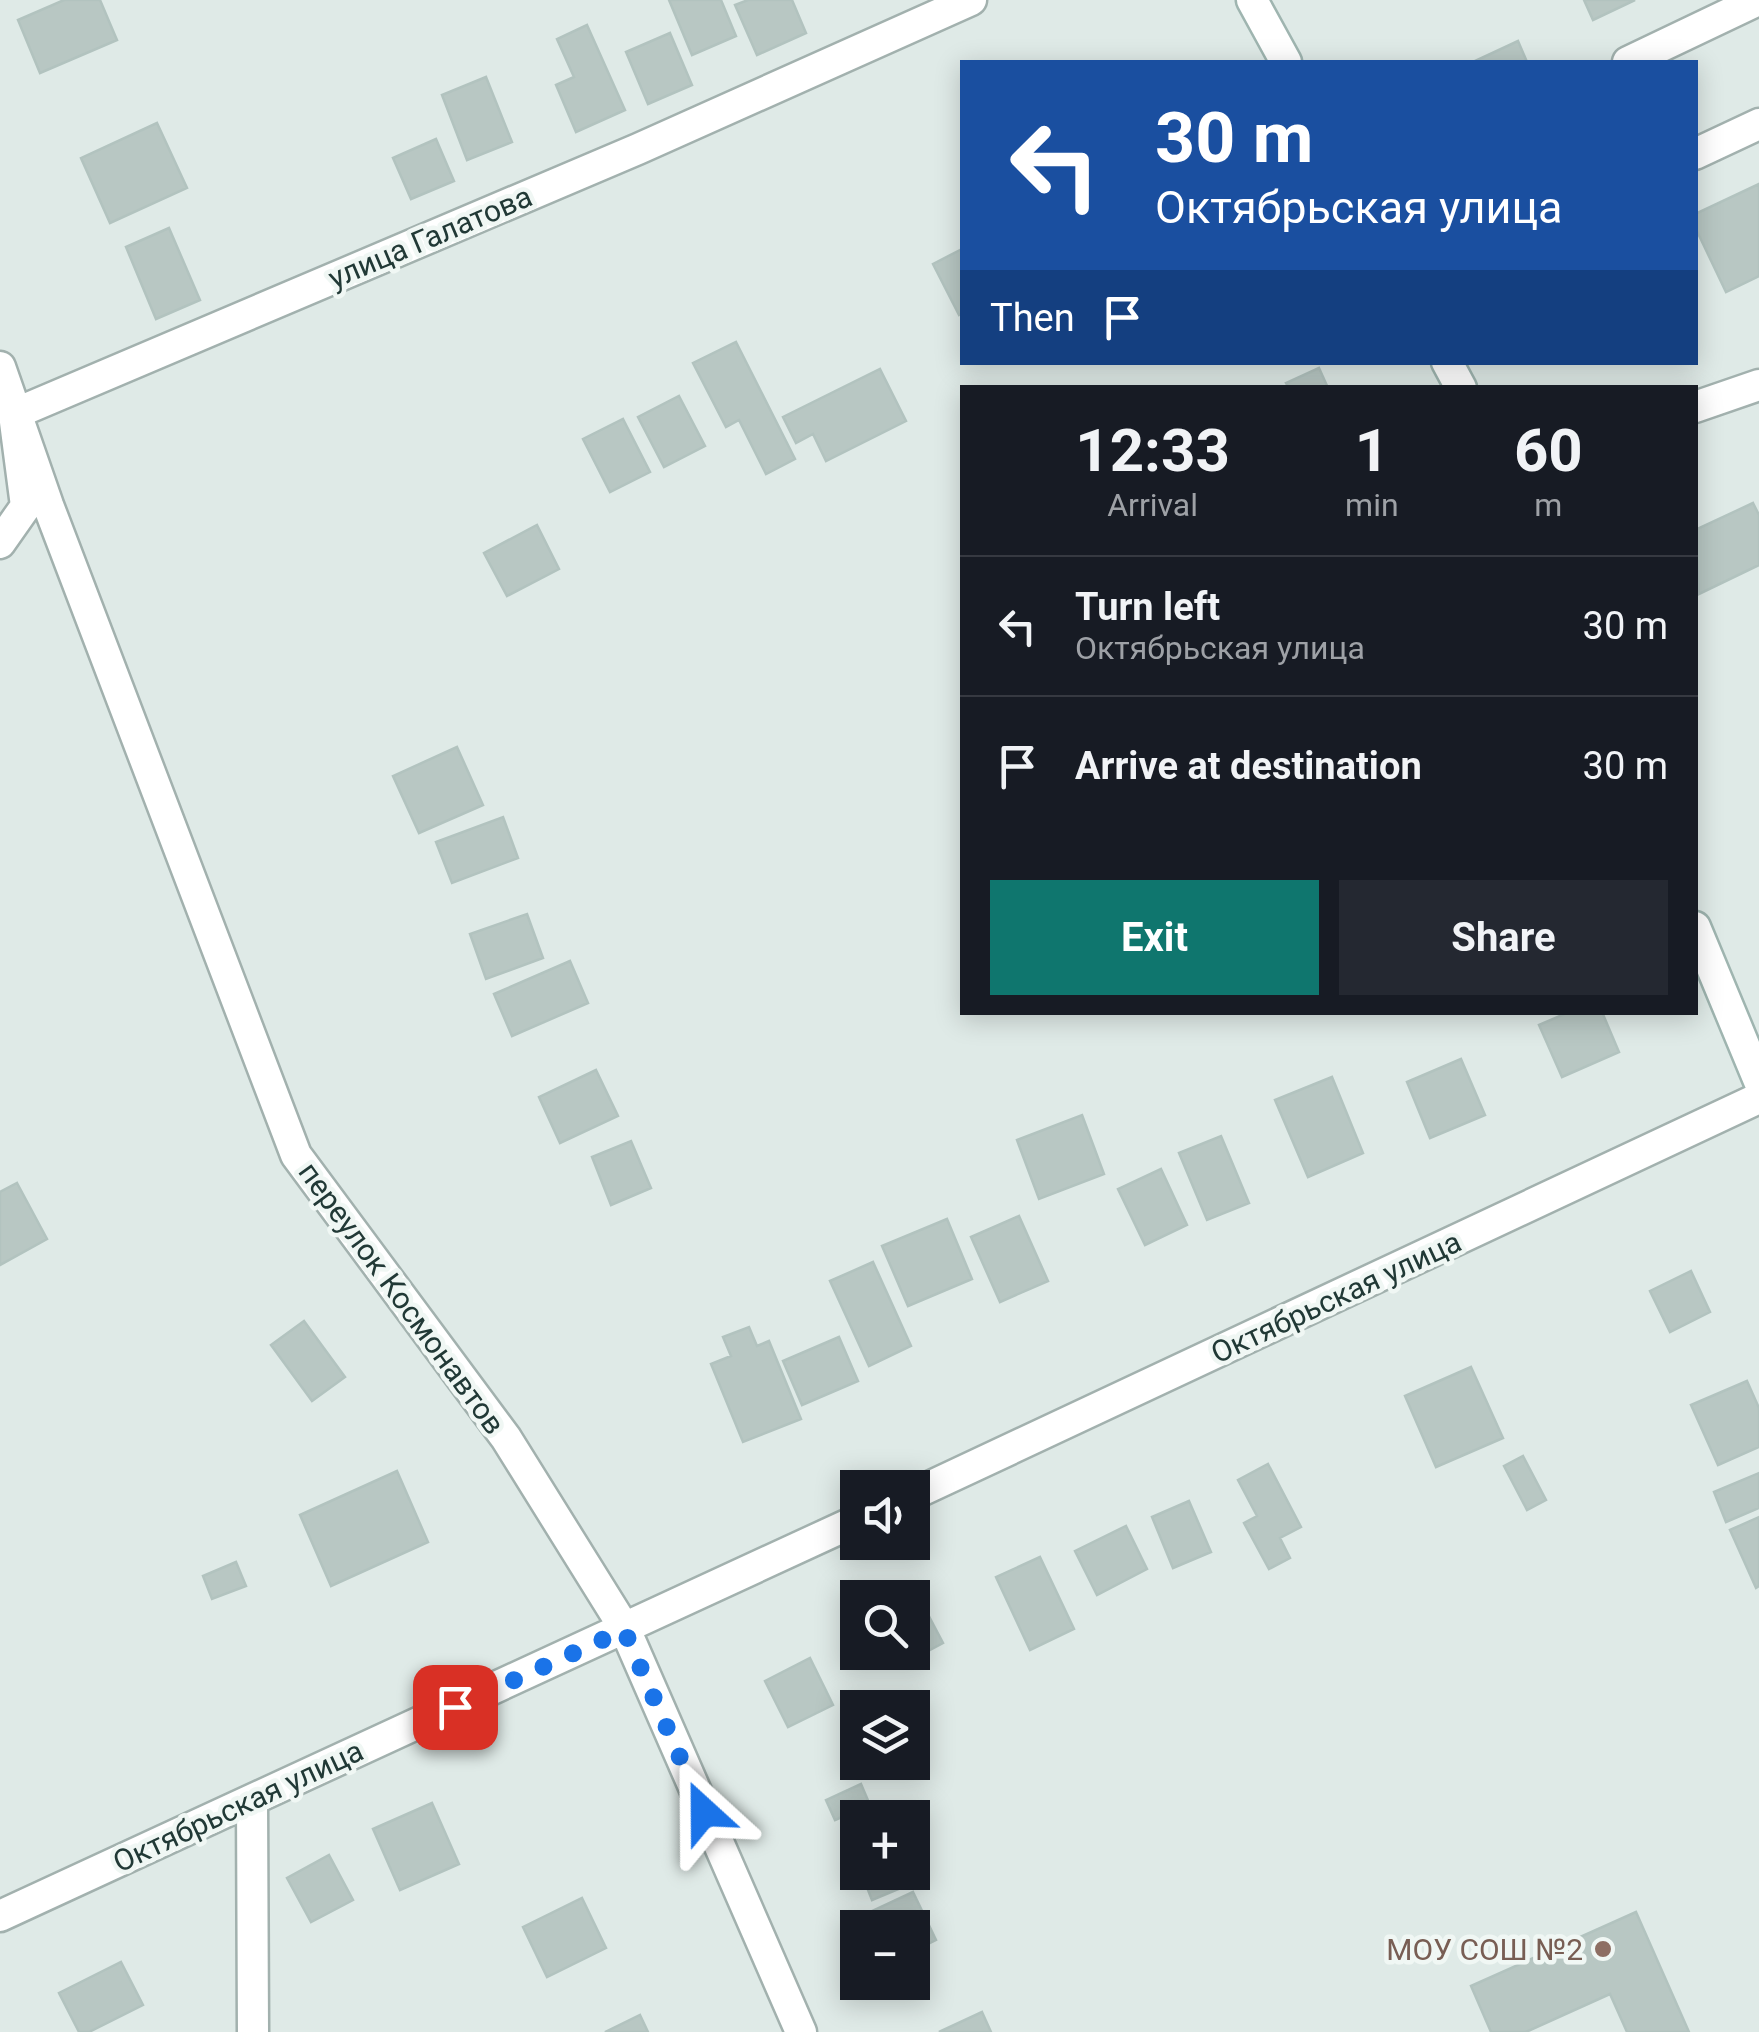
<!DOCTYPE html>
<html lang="en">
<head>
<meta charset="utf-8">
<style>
	body { margin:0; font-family:Roboto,sans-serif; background:#242831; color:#f1f3f6; height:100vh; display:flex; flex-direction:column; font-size:38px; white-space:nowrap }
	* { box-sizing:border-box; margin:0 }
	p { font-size:32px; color:#9ea1a6 }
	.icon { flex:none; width:55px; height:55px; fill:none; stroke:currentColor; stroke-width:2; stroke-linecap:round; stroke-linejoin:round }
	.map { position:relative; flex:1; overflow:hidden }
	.side { position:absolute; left:960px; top:385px; width:738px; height:630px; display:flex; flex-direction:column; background:#171b24; border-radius:0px; box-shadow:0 5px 25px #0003 }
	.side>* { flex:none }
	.banner { position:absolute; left:960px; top:60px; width:738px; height:305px; border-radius:0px; box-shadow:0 5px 25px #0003; background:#1a4fa0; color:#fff; overflow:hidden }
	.controls { position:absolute; left:840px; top:1470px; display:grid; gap:20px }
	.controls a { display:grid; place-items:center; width:90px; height:90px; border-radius:0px; background:#171b24; box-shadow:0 5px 25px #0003; font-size:50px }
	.pin { position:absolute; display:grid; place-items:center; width:85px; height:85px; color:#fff; margin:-42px; border-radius:20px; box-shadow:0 5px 15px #0006 }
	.me { position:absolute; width:110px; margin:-55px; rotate:336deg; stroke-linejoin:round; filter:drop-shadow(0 0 8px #0008) }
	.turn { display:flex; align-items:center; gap:35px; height:210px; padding:0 30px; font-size:45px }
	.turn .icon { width:130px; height:130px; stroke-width:2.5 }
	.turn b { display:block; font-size:70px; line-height:85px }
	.then { display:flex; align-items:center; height:95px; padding:0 30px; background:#0003; gap:20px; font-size:38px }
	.eta { display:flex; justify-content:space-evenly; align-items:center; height:170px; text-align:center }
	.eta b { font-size:60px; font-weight:700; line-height:70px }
	.action { display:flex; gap:20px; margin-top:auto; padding:20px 30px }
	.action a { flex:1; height:115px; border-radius:0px; background:#0f766e; color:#fff; font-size:40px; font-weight:700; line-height:115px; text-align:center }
	.action a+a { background:#242831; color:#f1f3f6 }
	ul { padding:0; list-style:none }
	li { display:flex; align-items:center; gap:30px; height:140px; padding:0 30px; border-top:2px solid #363941 }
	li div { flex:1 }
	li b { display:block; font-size:38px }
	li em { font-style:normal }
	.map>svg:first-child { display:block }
	.building { fill:#b8c7c3; stroke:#b2c3bf; stroke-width:2.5 }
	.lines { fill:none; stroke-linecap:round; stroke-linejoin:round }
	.street-casing { stroke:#a2b1ae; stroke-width:35 }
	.secondary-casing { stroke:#9fb5b0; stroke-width:35 }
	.street { stroke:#fff; stroke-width:30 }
	.secondary { stroke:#fff; stroke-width:30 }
	.route { stroke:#1a73e8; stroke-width:18; stroke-dasharray:0 32.4 }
	.education-dot { fill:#8d6e63; stroke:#f0f7f4; stroke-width:4 }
	.labels { text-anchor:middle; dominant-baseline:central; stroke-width:9; stroke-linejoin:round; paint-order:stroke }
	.street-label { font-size:30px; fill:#213936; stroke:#f0f7f4 }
	.education-label { font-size:30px; fill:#785e54; stroke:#f0f7f4; text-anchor:end }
</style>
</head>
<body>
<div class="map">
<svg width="1759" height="2032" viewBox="0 0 1759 2032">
	<rect width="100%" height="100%" fill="#dfeae7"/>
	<path class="building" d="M64,0H100L117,40L40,73L18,20Z
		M669,0H721L736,36L692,55Z
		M748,0H792L806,33L757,55L735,5Z
		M1584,0H1635L1593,20Z
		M587,25L625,110L576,132L556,85L574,77L557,39Z
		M670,33L692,85L648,104L626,52Z
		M1518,41L1527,62H1473Z
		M486,77L512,142L467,160L442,95Z
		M157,123L187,188L110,223L81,158Z
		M436,139L454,181L411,199L393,158Z
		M1759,184V276L1726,292L1695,227V214Z
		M169,228L200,300L156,319L126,247Z
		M962,249V313L959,315L933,264Z
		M736,342L795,459L766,474L739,420L726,427L693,363Z
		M1319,368L1328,388H1289L1286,383Z
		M880,369L906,421L826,461L813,434L796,443L783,417Z
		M679,396L705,446L664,467L638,417Z
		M623,419L650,472L610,492L583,439Z
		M1753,503L1759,515V565L1699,594L1695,530Z
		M537,525L559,569L507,596L484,553Z
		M457,747L483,805L419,833L393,776Z
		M503,817L518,858L452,883L436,842Z
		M527,914L543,958L486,979L470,934Z
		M570,961L588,1003L512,1036L494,994Z
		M1569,1012H1602L1619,1052L1562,1077L1539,1025Z
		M1461,1059L1485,1115L1430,1138L1407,1082Z
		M596,1070L618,1116L560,1143L539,1097Z
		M1332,1077L1363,1153L1308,1177L1275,1100Z
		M1082,1115L1104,1174L1039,1199L1017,1140Z
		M1221,1136L1249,1203L1207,1220L1179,1153Z
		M631,1141L651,1188L611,1205L592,1157Z
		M1161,1169L1187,1225L1145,1245L1118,1189Z
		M17,1183L47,1239L0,1265V1192Z
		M1019,1216L1048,1281L1000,1302L971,1237Z
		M947,1219L972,1279L908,1306L882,1246Z
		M873,1262L911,1346L869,1366L830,1281Z
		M1691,1271L1710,1312L1670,1332L1650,1291Z
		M304,1321L345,1377L312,1401L271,1345Z
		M749,1327L757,1346L769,1341L801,1419L743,1442L711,1364L731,1356L723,1337Z
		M839,1337L858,1381L802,1405L783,1361Z
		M1471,1367L1503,1438L1436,1467L1405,1396Z
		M1747,1381L1759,1408V1447L1718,1465L1691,1405Z
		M1523,1456L1546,1500L1527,1510L1504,1466Z
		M1268,1464L1301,1527L1280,1538L1290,1558L1269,1569L1244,1523L1257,1516L1238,1480Z
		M397,1471L428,1542L331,1586L300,1515Z
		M1759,1473V1508L1726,1522L1714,1492Z
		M1189,1501L1211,1552L1173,1568L1152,1517Z
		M1759,1517V1586L1756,1588L1730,1530Z
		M1126,1526L1147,1569L1097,1595L1075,1551Z
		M1040,1557L1074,1629L1030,1650L996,1577Z
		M236,1562L246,1586L212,1599L203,1576Z
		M922,1603L943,1643L898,1667L891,1652H912V1608Z
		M810,1658L833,1705L788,1727L765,1681Z
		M861,1784L870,1805L835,1820L826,1800Z
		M432,1803L459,1864L400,1890L373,1829Z
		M329,1855L353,1900L311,1922L287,1878Z
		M861,1872H911L915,1882L872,1900Z
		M913,1892L936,1940L912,1952V1928H880L872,1911Z
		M582,1898L606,1948L547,1977L523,1927Z
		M1636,1912L1689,2032H1627L1610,1994L1526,2032H1491L1471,1986Z
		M121,1962L143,2005L89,2032H79L59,1993Z
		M982,2012L991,2032H939Z
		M640,2015L648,2032H605Z"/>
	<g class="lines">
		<defs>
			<path id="street" d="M1628,62L1758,0
				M1695,154L1759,124
				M0,367L48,505L296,1155L506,1438L625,1629L801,2032
				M1695,407L1759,385
				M0,543L26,506L14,414L638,149L971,0
				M912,1495L1759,1098
				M252,1800L253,2032
				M0,1916L858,1520"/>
			<path id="secondary" d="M1252,0L1286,62
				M1447,362L1461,388
				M1695,927L1759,1081"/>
		</defs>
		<use href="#street" class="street-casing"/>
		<use href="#secondary" class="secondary-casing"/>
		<use href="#street" class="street"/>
		<use href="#secondary" class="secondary"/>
	</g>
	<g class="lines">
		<path class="route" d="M455,1707L624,1630L704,1812"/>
	</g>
	<circle class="education-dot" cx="1603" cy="1949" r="10"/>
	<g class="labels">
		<g class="street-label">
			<text transform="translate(430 237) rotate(-23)">улица Галатова</text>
			<text transform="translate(1336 1297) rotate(-25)">Октябрьская улица</text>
			<text transform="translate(402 1298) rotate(54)">переулок Космонавтов</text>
			<text transform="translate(238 1806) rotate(-25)">Октябрьская улица</text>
		</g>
		<g class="education-label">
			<text x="1583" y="1949">МОУ СОШ №2</text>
		</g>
	</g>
</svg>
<div class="controls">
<a><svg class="icon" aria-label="sound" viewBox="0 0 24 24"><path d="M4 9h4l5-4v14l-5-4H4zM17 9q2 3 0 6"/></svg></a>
<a><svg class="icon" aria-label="search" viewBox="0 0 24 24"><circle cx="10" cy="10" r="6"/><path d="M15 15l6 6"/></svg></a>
<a><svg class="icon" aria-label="layers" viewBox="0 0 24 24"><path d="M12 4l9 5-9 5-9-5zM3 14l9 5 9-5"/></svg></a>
<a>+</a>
<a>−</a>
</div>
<div class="pin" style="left:455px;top:1707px;background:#d93025"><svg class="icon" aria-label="arrive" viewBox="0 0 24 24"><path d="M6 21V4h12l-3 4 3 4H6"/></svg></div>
<svg class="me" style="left:704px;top:1812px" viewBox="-20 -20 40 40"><path d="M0-17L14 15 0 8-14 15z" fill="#1a73e8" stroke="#fff" stroke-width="4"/></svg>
<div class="banner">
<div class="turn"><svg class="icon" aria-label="left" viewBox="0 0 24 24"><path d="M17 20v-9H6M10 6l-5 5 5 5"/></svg><div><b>30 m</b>Октябрьская улица</div></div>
<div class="then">Then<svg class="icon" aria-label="arrive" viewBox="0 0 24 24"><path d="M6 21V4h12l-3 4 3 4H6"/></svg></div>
</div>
<section class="side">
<div class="eta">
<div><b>12:33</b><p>Arrival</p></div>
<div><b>1</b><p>min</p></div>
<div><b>60</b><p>m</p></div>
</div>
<ul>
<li><svg class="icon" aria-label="left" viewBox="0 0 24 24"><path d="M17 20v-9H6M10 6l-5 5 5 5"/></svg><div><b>Turn left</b><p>Октябрьская улица</p></div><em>30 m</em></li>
<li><svg class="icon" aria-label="arrive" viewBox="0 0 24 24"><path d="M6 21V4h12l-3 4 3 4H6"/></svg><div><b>Arrive at destination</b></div><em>30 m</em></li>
</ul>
<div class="action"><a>Exit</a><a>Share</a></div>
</section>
</div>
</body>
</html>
